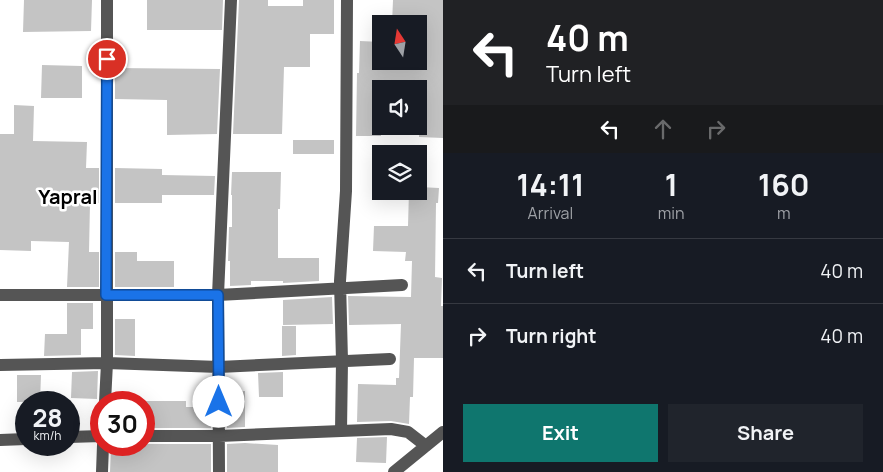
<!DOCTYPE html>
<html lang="en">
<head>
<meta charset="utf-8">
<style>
	body { margin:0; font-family:Manrope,sans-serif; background:#20242c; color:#f1f3f6; height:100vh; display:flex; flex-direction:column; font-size:19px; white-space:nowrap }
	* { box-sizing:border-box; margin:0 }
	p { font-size:16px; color:#9ea1a6 }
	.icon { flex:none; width:28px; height:28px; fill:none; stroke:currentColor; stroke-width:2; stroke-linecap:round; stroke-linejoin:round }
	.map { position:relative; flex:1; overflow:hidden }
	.drawer { display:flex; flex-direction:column; background:#171b24; width:440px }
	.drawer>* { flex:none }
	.top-card { background:#202124; color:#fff; overflow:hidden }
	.needle { width:32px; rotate:348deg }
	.buttons { position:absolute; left:372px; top:15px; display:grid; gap:10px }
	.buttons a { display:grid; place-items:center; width:55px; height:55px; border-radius:0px; background:#171b24; box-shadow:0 5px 20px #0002; font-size:25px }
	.speed { position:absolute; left:15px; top:391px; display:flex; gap:10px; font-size:25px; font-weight:700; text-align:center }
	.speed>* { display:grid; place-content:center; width:65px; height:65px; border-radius:50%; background:#171b24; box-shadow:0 5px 20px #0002; line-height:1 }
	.speed small { font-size:12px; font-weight:400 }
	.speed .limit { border:8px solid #d22; background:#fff; color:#111 }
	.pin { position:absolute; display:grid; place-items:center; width:42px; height:42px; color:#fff; margin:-21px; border:2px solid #fff; border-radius:50%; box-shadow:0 1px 5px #0007 }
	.me { position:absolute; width:55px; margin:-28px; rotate:0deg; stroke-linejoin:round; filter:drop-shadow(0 0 4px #0008) }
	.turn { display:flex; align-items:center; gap:18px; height:105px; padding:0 20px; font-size:22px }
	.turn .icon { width:65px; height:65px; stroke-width:2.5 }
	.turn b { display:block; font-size:35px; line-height:42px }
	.lanes { display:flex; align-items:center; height:48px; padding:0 20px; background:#0003; justify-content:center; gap:25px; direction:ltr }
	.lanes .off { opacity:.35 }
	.eta { display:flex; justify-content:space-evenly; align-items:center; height:85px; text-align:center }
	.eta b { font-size:30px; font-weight:700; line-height:35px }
	.button { display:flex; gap:10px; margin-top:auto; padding:10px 20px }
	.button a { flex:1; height:58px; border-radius:0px; background:#0f766e; color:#fff; font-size:20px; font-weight:700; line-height:58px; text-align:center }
	.button a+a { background:#20242c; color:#f1f3f6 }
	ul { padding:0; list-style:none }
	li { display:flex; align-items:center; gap:15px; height:65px; padding:0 20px; border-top:1px solid #363941 }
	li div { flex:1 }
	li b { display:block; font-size:19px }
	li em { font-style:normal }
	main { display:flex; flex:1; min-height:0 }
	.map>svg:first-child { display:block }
	.building { fill:#c4c4c4 }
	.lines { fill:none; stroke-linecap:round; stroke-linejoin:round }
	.minor { stroke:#555; stroke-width:12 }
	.route-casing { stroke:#114b97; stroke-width:12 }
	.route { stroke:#1a73e8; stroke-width:9 }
	.labels { text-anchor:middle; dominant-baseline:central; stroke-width:5; stroke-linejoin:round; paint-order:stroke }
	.district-label { font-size:20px; font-weight:bold; fill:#000; stroke:#fff }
</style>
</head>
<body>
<main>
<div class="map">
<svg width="443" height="472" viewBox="0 0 443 472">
	<rect width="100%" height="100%" fill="#fff"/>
	<path class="building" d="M24,0H92L91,31L23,32Z
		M147,0H223L222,30H147Z
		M239,0H268V6H303V0H334V34H310V67H284L282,134H233Z
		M393,0H443V138L419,137V89H381V136H356L357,73H359L360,41L381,42V61H419V24H392Z
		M42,65L82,66V98H41Z
		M115,68L220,69L217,134L167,135V100L115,99Z
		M14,105L34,106L33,141L87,142L86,168H99V203H90L89,252H99V287H67L69,242L31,241V251L0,250V134H14Z
		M293,140H334V154H293Z
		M115,168L162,169V175L215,176L214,195H162V203H115Z
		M232,172H281L280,209H278V258H319V281L283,283V281H251V285L230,286V261H228L229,227H232V195H231Z
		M419,187L439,188L438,203H436L435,277L442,278L441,306H443V358H414L413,397H410L409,424L391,421L357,422L358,384L396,385V378H399L401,324L349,325L348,296L411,297L412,261H405L406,252L373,251L374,226H408L409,191H419Z
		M115,252H137V261H174V287H115Z
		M332,297L333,324L283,325V300Z
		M67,303H93V329H81V355L44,356L45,334H67Z
		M115,319H135V356L115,355Z
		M282,326H296V355L282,356Z
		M98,371L97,399L71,398L72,372Z
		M283,372V397H259L258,373Z
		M17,375H41L40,402H17Z
		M227,391H245V427L227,428Z
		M144,401H186V407H211V428H144Z
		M387,437L386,463L356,462L357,438Z
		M245,443L278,445V472H227V444Z
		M144,444H211V472H110L111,448H144Z"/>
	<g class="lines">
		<path class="minor" d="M0,295H218L402,285
			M0,365L107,363L219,367L390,359
			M105,402L107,363V0
			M341,431L342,361L340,281L346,191L347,0
			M144,436H219L391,429L408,432L426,446
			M69,437L101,436
			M0,440L26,439
			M102,472L103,445
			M219,472L218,295L231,0
			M394,472L443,432"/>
	</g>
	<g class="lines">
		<defs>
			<path id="route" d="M107,59L106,295H218L219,402"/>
		</defs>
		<use href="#route" class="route-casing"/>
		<use href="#route" class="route"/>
	</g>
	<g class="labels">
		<g class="district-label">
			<text x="68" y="196">Yapral</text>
		</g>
	</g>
</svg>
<div class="buttons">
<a><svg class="needle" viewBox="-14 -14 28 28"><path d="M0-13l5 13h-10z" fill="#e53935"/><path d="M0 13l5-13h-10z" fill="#9ea1a6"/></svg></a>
<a><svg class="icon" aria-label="sound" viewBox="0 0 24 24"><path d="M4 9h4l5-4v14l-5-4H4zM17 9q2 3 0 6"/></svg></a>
<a><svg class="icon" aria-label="layers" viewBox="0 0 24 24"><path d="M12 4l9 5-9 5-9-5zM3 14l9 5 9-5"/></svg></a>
</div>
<div class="speed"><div>28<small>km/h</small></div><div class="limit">30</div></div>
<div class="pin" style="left:107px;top:59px;background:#d93025"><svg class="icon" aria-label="arrive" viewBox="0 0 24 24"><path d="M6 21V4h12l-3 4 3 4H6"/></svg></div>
<svg class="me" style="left:219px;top:402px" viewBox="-20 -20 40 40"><circle r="19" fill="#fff"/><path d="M0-13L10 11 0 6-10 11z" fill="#1a73e8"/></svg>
</div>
<section class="drawer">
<div class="top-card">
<div class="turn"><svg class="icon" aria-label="left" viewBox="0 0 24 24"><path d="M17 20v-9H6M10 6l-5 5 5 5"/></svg><div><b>40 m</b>Turn left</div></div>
<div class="lanes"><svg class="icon" aria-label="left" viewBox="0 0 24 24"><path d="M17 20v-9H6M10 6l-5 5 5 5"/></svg><svg class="icon off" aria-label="ahead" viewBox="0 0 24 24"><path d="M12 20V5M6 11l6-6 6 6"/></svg><svg class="icon off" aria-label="right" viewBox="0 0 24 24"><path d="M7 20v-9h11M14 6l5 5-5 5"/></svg></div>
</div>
<div class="eta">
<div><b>14:11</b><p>Arrival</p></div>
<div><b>1</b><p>min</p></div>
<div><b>160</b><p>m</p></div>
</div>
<ul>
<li><svg class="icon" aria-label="left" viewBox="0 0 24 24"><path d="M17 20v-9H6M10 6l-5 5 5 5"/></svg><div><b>Turn left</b></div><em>40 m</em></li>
<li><svg class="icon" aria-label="right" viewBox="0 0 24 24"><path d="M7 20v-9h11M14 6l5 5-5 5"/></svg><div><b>Turn right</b></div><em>40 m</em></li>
</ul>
<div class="button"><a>Exit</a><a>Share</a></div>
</section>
</main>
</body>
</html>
